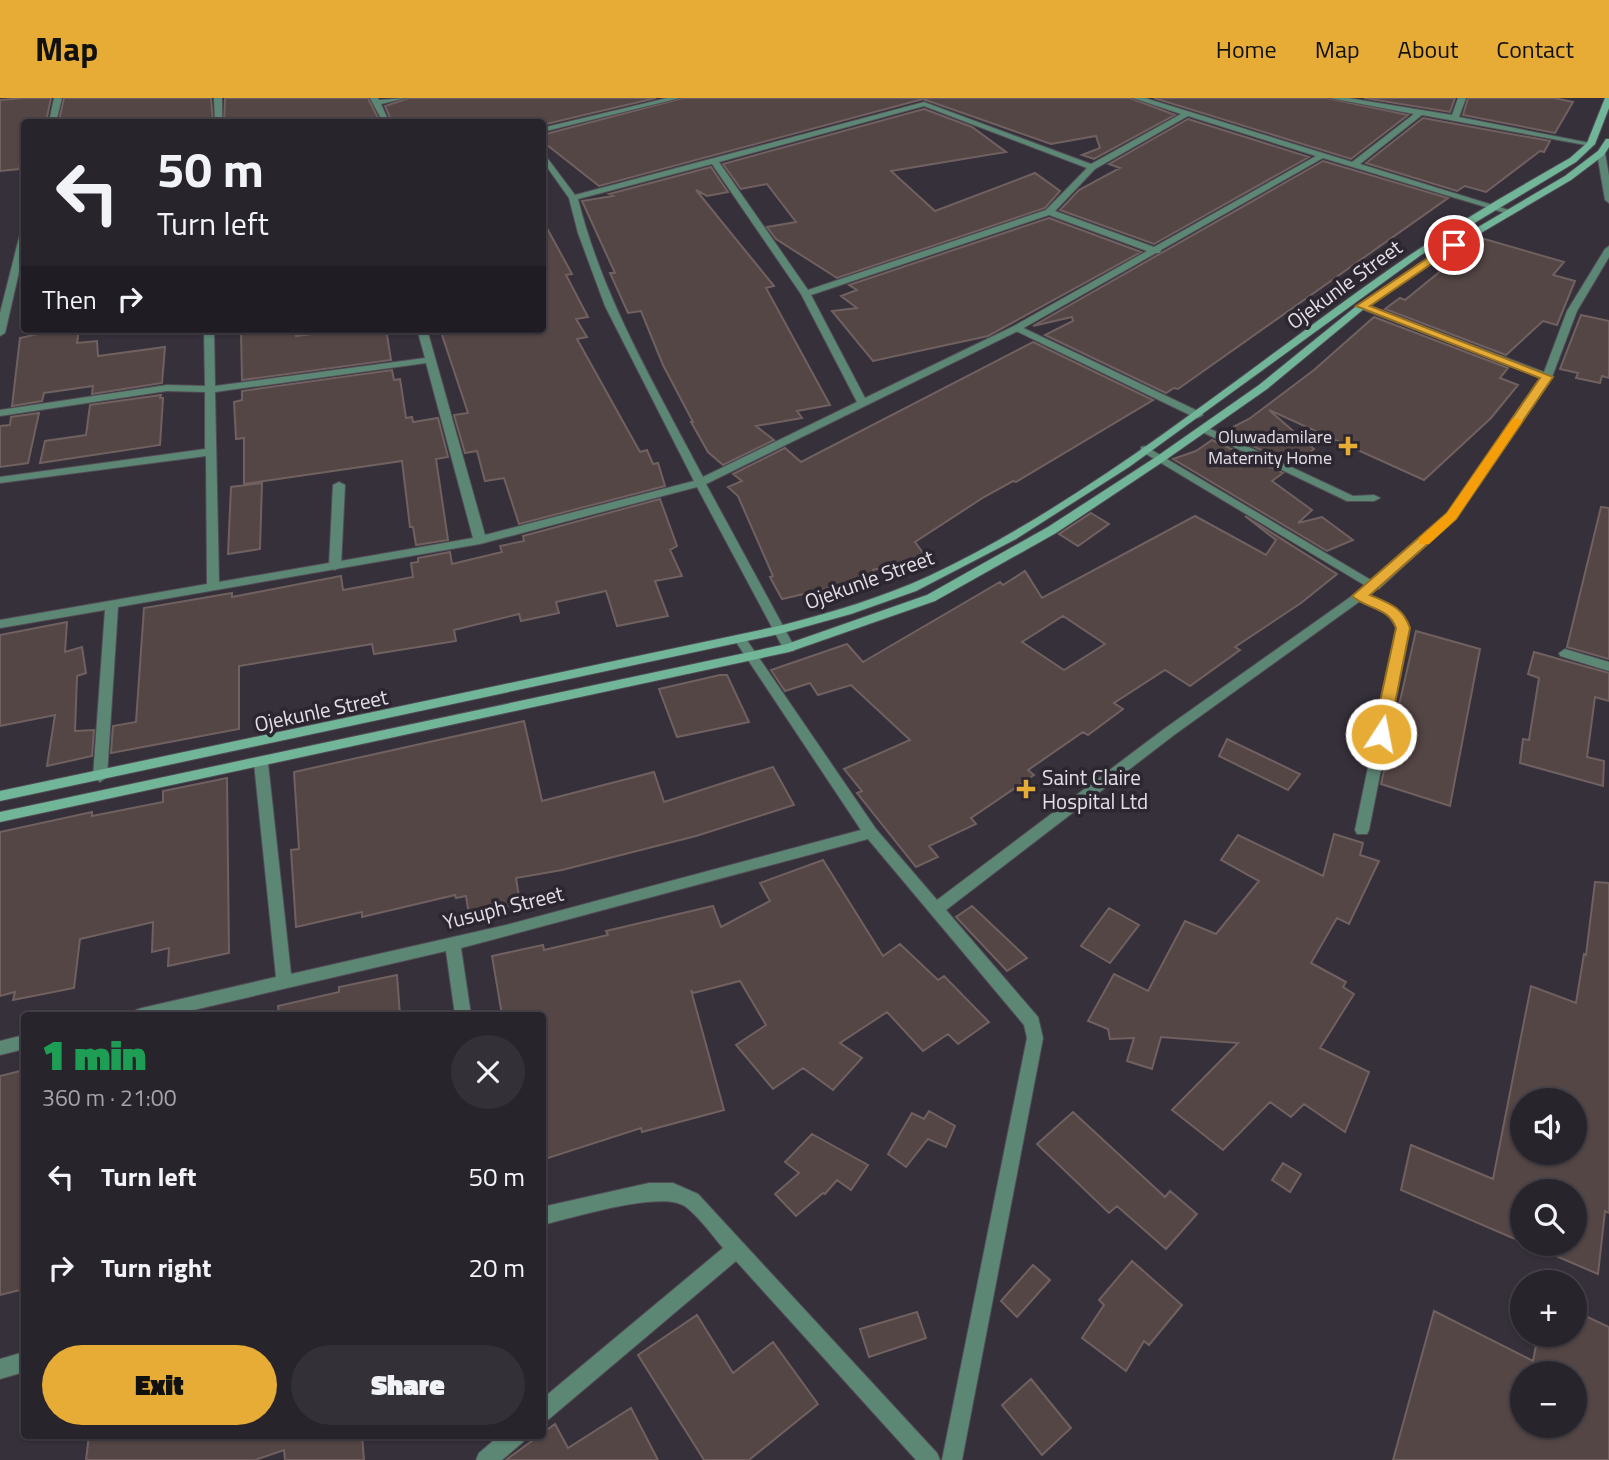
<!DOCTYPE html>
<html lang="en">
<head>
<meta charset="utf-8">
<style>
	body { margin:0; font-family:"Titillium Web",sans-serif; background:#343038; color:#f1f3f6; height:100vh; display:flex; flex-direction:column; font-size:26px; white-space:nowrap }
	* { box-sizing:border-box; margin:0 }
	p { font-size:23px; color:#a5a4a9 }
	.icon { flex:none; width:38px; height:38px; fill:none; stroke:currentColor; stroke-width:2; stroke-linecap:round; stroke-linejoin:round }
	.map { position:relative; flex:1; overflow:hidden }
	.sheet { position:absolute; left:21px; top:914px; width:525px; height:427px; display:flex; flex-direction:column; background:#28242c; border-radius:7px; box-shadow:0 2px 5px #0004,0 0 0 2px #444148 }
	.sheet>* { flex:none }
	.hud { position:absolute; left:21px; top:21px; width:525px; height:214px; border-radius:7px; box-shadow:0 2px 5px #0004,0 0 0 2px #444148; background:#28242c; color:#f1f3f6; overflow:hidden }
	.fabs { position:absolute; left:1510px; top:990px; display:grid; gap:14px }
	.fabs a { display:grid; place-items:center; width:77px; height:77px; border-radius:50%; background:#28242c; box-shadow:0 2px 5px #0004,0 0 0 2px #444148; font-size:35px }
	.pin { position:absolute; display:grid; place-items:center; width:60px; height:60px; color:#fff; margin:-30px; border:4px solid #fff; border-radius:50%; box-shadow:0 2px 7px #0007 }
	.me { position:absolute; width:77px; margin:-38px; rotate:11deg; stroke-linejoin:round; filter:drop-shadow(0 0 5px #0008) }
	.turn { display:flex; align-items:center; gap:24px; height:147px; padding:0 21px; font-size:32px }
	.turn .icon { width:91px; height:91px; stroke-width:2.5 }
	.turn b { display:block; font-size:49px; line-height:60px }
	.then { display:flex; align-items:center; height:66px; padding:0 21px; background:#0003; gap:14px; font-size:26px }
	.round { display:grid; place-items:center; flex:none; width:74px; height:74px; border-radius:37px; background:#343038 }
	.head { display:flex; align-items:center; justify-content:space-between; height:119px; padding:0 21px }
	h1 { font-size:42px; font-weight:800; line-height:52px; color:#1e9e55 }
	.primary-button { display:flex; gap:14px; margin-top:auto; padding:14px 21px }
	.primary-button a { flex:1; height:80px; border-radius:42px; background:#e6ac36; color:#111; font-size:28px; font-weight:800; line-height:80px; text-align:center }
	.primary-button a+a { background:#343038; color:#f1f3f6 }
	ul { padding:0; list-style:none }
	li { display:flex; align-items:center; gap:21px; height:91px; padding:0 21px }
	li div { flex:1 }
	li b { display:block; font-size:26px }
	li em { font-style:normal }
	header { display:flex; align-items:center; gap:42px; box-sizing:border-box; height:98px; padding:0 35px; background:#e6ac36; color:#111 }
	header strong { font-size:33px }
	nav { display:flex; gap:38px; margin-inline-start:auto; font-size:24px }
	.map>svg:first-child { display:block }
	.building { fill:#544645; stroke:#706160; stroke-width:2; fill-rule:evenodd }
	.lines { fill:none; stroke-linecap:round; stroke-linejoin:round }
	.lane-casing { stroke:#524c56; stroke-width:2 }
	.street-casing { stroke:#524c56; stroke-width:2 }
	.secondary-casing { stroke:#524c56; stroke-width:2 }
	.lane { fill:#5d8775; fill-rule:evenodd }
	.street { fill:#5d8775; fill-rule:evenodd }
	.secondary { fill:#72b699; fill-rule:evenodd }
	.route { fill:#e6ac36; stroke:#967023; stroke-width:2 }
	.slow { fill:#f59e0b }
	.poi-dot { fill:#e6ac36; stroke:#2c2630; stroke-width:2.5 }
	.labels { text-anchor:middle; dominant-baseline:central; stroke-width:7; stroke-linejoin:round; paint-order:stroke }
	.far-poi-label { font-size:18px; fill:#e3dfe6; stroke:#2c2630; text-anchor:end }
	.street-label { font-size:21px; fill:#e3dfe6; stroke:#2c2630 }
	.poi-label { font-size:21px; fill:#e3dfe6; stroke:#2c2630; text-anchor:start }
</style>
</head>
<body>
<header>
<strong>Map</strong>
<nav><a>Home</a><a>Map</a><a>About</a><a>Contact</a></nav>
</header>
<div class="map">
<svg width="1609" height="1362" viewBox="0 0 1609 1362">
	<rect width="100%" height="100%" fill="#36303a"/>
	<path class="building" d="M24,0H51L46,24H24V47L19,71L0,73V2Z
		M64,0H211L213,24H72L73,21L59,22Z
		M225,0H368L380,24H224Z
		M409,0H656L542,27V24H392L385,8Z
		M683,0H1130L1175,17L1094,61L1082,57L1100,50L1096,38L1051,46L923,1L599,88L542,43V37Z
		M1154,0H1327L1408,17L1351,61Z
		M1364,0H1455L1450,14Z
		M1468,0H1554L1573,4L1555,35L1463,17Z
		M924,11L972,29L1006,54L891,73L935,113L1035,75L1060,93L1045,110L837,180L776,141L767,129L796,124L767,86L741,91L723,66Z
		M1423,20L1550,43L1544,54L1540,53L1486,94L1465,88L1457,93L1366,65Z
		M1188,21L1309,59L1154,146L1060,112L1079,92L1120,70L1109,66Z
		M1323,63L1448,100L1178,291L1174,290L1166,295L1045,237L1073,223L1072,219L1033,228Z
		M711,69L728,94L707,98L696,92L774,188L766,190L830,307L797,313L802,320L756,328L774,342L723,367L708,354L691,324H693L663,267L641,213L628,215L610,175H615L582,103L613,98L609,96Z
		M1049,120L1141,154L988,238L873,263L832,213L857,210L841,198L857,192L849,187Z
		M542,121L572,176L566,177L588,219L576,221L587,239L577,241L640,354L647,352L653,366L658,365L665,388L519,426L504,380L485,383L477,353L465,355L454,317L468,315L440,231H542Z
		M1481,140L1564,164L1553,177L1575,183L1557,227L1543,223L1506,257L1385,211L1400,200L1405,202Z
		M1581,217L1609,223V280L1602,278L1600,285L1576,280L1578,275L1560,271Z
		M1374,219L1508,270L1500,280L1518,287L1491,320L1424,382L1269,312L1314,351L1293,367L1223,334L1249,321L1314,272Z
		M60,231H79L77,245L97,243L98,258L165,249L162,285L92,296L93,288L44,295L42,303L12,308L20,240Z
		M241,231H296V238L350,231H386L391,262L242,282Z
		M1033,244L1153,302L1016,384L1013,383L984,399L915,444L926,459L873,472L877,479L782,501L770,479L773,478L738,398L728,389L742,383L733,376L785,350L801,364Z
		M392,272L394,282L400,281L406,320L412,319L413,324L438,320L448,359L436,361L448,442L416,447L413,429H410L402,363L244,386V340L236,341L234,304L242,302V293Z
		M161,297L160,300H163L160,347L40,365L45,343L86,337L90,307Z
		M39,315L28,365L0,369V328L10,327L11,319Z
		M1212,342L1283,375L1272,383L1312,412L1298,425L1322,419L1353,442L1327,453L1173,361L1196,353Z
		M262,385L260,451L228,456L231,389Z
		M660,401L677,448L670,452L682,478L655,483L668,518L617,528L606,493L556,504L559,515L521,523L519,516L454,532L456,543L374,556L372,546L239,568V631L111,655L113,628L136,624L144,510L232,495V499L341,478L343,492L413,479L411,465L418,464V460L450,454L452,466L502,454L500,448L524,443L523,438Z
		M1601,409L1609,410V561L1567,549Z
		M1091,415L1109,426L1078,448L1059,436Z
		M1195,418L1266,457L1276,442L1245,418L1337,476L1301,505L1235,549L1240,552L1190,588L1165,572L1114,605L1123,611L1088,637L1083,634L1028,672L1034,677L971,720L976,726L929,748L938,759L916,769L857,695L862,693L844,671L910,642L851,587L818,597L810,585L785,593L771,572L847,546L863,564L1000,484L1003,487L1025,473L1042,500ZM1063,518L1105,546L1064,572L1022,544Z
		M67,524L65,554L82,549L86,575L77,578L75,633L94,632L92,658L47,668L55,617L0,628V537Z
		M1416,533L1480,551L1450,708L1381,686Z
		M1534,554L1609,575V603L1595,599L1587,659L1604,663L1603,688L1520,665L1523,641L1529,642L1539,580L1528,576Z
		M720,577H727L749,624L677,639L659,591Z
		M524,623L542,703L654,674L664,704L773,669L794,707L696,738L562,772L516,780L520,805L469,817L466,798L456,800L455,797L362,819V814L296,829L291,752L299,751L294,674Z
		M1227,641L1300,676L1288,692L1219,658Z
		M227,680L229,855L168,868L169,850L152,854L153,824L80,841L74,890L13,902L15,894L0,898V734L92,714V718L163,704V693Z
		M1334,736L1363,745L1360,757L1379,763L1349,826L1337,820L1311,865L1346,884L1343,889L1354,896L1320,950L1369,974L1345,1034L1304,1006L1291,1019L1270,1004L1223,1052L1172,1012L1238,945L1161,939L1152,971L1127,963L1134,940L1110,941L1108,931L1088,923L1114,876L1148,893L1185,823L1216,836L1259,783L1221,762L1238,737L1323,778Z
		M823,762L883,858L900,846L938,882L944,878L989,924L958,946L948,936L923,953L887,914L840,945L862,960L833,992L803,970L773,991L736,947L766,927L740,883L693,895L691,892L724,1012L642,1034L641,1030L542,1062V917H502L492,858L543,847L544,852L608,837L606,833L713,808L721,829L770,803L760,785Z
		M1595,784L1609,785V1115L1605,1113L1598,1176L1528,1146H1575V1094H1522V1144L1401,1092L1411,1047L1493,1081L1531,888L1576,905L1584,856L1586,857ZM1522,1003H1575V1055H1522Z
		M972,808L1027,860L1007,873L956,819Z
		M1109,810L1139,827L1110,865L1081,848Z
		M397,877L400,917H279L278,908L339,894V889Z
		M24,972L21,1051H24V1191L0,1197V978Z
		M929,1013L955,1028L946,1049L928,1041L906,1069L888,1056L912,1015L924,1021Z
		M1073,1014L1165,1099L1170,1093L1197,1116L1166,1151L1117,1108L1109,1115L1037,1046Z
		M812,1036L868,1067L851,1092L837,1082L825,1096L823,1095L796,1118L775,1096L799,1075L785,1064Z
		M1283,1065L1301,1076L1290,1094L1272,1082Z
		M1132,1163L1182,1207L1149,1247L1144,1243L1126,1273L1082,1240L1104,1207L1099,1202Z
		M1033,1167L1050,1182L1017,1219L1001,1203Z
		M1434,1213L1533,1263L1538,1237H1575V1213L1609,1229V1362H1393ZM1522,1276H1575V1328H1522Z
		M917,1214L926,1240L869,1259L860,1231Z
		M697,1217L733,1275L773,1244L818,1306L749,1362H704L638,1257Z
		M1031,1281L1071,1330L1042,1357L1002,1307Z
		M631,1310L658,1362H506L555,1326L568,1350Z
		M89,1337H362L364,1362H285L284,1352L255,1362H86Z"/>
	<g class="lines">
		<defs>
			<path id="lane" d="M1601,53L1605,55L1609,78V105L1605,102L1597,55Z
				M1609,148V159L1577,213L1552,279L1455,420L1379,491H1371L1369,488L1371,485L1447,416L1541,280L1359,210V206H1365L1544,274L1567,213L1605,151Z
				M1017,227L1202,315L1203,317L1198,320L1194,319L1014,232V228Z
				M1204,328L1353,398L1374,397L1380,400L1374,403H1347L1200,333V329Z
				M339,384L345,387L341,468L335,472L329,468L333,387Z
				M1359,494L1396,510L1409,530L1369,732L1367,736H1357L1355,732L1397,530L1387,516L1355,501L1353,498Z
				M1565,551L1609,564V573L1560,558L1559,555Z"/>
			<path id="street" d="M54,0H62L56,24H49Z
				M214,0H222V24H215Z
				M370,0H378L379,2L406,0L381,6L389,24H383Z
				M667,0H680L542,34V30Z
				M1133,0H1145L1352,64L1414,16L1330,0H1348L1452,17L1458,0H1466L1459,19L1595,46L1591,48L1422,17L1360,66L1512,113V117L1323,60L1161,152L1160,155H1156L1020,232L706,386L795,550L794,553H784L783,550L697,389L480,446L118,509L107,679L100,684L93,679L105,512L0,530V522L207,486L206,358L0,385V379L205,351V294L167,293L0,318V312L167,287L205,288L204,231H214L215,288L425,260L417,231H427L485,437L694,383L605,208L578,135L569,100L542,62V53L575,97L924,4L1091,66L1181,16ZM924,8L1087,70L1046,112L808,192L719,64ZM1188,18L1316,58L1154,149L1055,113L1095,71ZM712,66L801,196L857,304L703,379C656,289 603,201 578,101ZM1049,117L1147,153L1014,228L865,300L811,197ZM426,265L473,440L219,484L215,294Z
				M24,133V152L5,235L0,238V215L20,136Z
				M1145,348L1381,488L1174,637L946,812L1038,919L1043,940L962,1362H942L1027,940L1024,927L868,741L461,850L471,917H455L446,853L172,917H134L136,912L142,910L276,879L254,665L261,660L268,665L291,876L506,827L861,732L736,544L734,541L740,537L744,538L876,731L937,802L1164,631L1366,488L1141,353V349Z
				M24,937V951L0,957V943Z
				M649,1085H673L698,1096L937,1355L940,1362H916L736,1163L549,1321L542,1324V1301L723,1150C712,1137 700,1120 686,1109C664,1091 572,1120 542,1127V1109Z
				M24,1254V1274L0,1281V1261Z
				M500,1337H526L523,1344L502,1362H476L479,1355Z"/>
			<path id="secondary" d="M1605,0H1609V10L1595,46L1576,64L1421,157L1129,369L1016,441L916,493L851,516L779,536L0,703V693L779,528C830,515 881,500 929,478C1098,398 1242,274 1394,168C1451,128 1511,94 1570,60L1587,45Z
				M1606,41H1609V49L1604,57L1571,82L1457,149L1365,210L1267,291L1164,363L1056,435L935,503L789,554L0,724V714L787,546L927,497L1048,429L1156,359L1259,287L1359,206L1451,145L1565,78L1598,53Z"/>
		</defs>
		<use href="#lane" class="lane-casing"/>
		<use href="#street" class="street-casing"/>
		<use href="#secondary" class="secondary-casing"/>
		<use href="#lane" class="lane"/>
		<use href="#street" class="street"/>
		<use href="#secondary" class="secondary"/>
	</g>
	<path class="route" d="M1450,145L1459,147L1370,208L1553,279L1456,421L1370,497C1388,505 1403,509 1410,530L1389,636L1381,642L1373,636L1396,530C1389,509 1366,511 1352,498L1447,415L1540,280L1356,208Z"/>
	<path class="slow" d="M1513,320L1523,322L1456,421L1429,446H1419V440L1447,415Z"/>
	<g class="poi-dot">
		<path d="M1344.5 337.5h7v7h7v7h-7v7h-7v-7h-7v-7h7z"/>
		<path d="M1022.5 680.5h7v7h7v7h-7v7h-7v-7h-7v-7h7z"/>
	</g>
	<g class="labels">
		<g class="far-poi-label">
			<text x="1332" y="338">Oluwadamilare<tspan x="1332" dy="21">Maternity Home</tspan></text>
		</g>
		<g class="street-label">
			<text transform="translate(1344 186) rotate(-36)">Ojekunle Street</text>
			<text transform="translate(869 481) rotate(-20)">Ojekunle Street</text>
			<text transform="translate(321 612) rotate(-12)">Ojekunle Street</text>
			<text transform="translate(503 809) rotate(-14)">Yusuph Street</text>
		</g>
		<g class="poi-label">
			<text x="1042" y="679">Saint Claire<tspan x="1042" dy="24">Hospital Ltd</tspan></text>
		</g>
	</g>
</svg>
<div class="fabs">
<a><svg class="icon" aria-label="sound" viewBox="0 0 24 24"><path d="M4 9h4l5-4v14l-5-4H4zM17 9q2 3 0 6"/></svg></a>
<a><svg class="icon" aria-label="search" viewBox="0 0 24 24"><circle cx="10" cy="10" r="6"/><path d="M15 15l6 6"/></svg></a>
<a>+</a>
<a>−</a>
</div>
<div class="pin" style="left:1454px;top:147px;background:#d93025"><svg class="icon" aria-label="arrive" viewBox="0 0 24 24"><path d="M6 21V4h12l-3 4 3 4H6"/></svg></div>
<svg class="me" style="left:1381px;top:636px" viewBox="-20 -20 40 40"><circle r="17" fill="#e6ac36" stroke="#fff" stroke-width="3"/><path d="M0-11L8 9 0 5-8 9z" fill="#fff"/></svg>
<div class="hud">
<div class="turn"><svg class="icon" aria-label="left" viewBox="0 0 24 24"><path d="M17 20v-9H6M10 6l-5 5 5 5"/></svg><div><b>50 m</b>Turn left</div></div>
<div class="then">Then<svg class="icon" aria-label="right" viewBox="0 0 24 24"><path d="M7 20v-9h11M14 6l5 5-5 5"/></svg></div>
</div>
<section class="sheet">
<div class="head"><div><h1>1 min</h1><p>360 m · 21:00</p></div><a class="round"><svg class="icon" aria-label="close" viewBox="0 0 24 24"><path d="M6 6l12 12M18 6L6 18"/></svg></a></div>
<ul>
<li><svg class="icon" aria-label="left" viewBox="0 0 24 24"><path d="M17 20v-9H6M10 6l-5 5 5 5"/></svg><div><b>Turn left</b></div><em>50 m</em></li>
<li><svg class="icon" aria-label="right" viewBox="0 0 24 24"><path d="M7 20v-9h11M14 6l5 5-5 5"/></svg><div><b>Turn right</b></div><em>20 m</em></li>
</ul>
<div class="primary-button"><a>Exit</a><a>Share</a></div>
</section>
</div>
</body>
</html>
